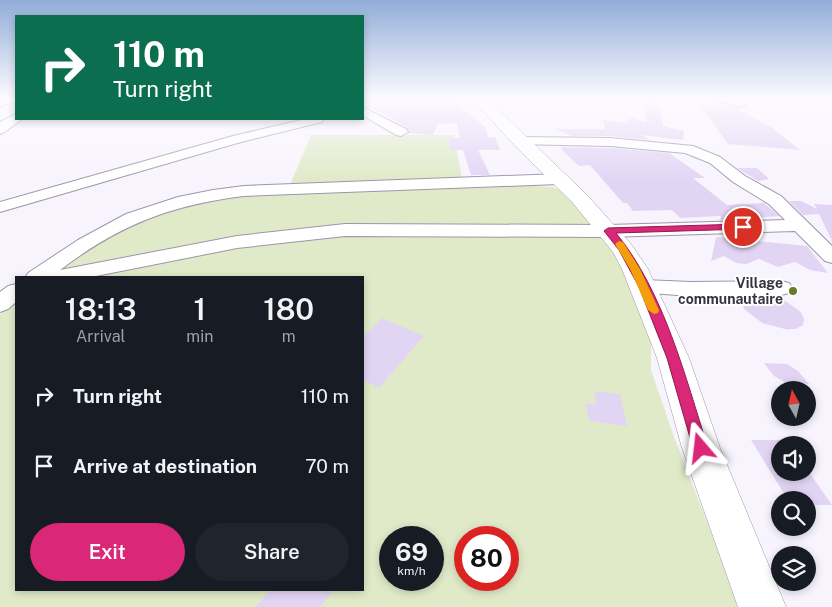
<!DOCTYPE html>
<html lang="en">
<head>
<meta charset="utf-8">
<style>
	body { margin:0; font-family:"Public Sans",sans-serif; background:#20242c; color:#f1f3f6; height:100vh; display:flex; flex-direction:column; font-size:19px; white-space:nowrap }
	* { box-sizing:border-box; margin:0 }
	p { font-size:16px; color:#9ea1a6 }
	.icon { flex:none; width:28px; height:28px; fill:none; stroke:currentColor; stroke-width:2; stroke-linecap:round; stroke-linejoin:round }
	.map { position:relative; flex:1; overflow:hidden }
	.drawer { position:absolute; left:15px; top:276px; width:349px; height:315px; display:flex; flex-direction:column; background:#171b24; border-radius:0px; box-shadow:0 2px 8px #0003 }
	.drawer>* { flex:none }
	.banner { position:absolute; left:15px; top:15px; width:349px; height:105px; border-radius:0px; box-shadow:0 2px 8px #0003; background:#0b6e4f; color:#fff; overflow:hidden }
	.needle { width:32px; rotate:352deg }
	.controls { position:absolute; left:771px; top:381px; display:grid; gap:10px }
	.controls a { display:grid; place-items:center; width:45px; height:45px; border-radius:50%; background:#171b24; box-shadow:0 2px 8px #0003; font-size:25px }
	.speed { position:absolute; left:379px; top:526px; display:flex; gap:10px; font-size:25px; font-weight:700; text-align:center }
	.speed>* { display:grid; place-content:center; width:65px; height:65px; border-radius:50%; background:#171b24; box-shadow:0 2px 8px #0003; line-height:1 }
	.speed small { font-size:12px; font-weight:400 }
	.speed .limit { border:8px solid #d22; background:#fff; color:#111 }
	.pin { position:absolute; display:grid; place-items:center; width:42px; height:42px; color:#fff; margin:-21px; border:2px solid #fff; border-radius:50%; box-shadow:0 1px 5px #0007 }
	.me { position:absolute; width:55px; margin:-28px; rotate:343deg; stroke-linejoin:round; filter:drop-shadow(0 0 4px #0008) }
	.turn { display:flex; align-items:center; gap:18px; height:105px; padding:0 15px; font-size:22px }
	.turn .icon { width:65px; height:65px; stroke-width:2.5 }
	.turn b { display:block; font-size:35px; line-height:42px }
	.eta { display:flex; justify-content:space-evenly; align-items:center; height:85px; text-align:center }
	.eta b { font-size:30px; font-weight:600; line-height:35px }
	.cta { display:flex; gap:10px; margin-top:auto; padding:10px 15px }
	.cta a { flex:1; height:58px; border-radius:30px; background:#db2777; color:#fff; font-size:20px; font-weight:600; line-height:58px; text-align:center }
	.cta a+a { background:#20242c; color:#f1f3f6 }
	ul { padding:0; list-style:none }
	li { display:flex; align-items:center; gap:15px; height:70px; padding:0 15px }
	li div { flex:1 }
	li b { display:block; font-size:19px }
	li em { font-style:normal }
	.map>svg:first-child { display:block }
	.green { fill:#e0eac9; fill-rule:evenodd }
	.building { fill:#e2d5f4 }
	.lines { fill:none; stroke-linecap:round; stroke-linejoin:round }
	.minor-casing { stroke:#9e95ab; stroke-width:2 }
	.highway-casing { stroke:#9e95ab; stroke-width:1 }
	.minor { fill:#fff; fill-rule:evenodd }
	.highway { fill:#fff; fill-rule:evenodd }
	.route { fill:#db2777; stroke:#8e194d }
	.slow { fill:#f59e0b }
	.poi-dot { fill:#687b2b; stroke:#fff; stroke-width:2 }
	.labels { text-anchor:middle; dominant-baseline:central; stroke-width:4; stroke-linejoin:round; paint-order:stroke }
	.poi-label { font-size:14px; font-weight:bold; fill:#39353f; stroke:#fff; text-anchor:end }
</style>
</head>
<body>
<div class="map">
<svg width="832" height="607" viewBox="0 0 832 607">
	<rect width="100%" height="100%" fill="#f8f4fe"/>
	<path class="green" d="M311,135H454L463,184L290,185Z
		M495,184L553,187L578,198L598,216L651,326V370L673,434L740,607H0V314L16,301V590H362V278L45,277L107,235L161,210L216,196ZM390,538H432V580H390ZM465,538H508V580H465Z"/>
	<path class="building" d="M362,97H449L485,127L488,137H495L500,150H478L490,175H471L463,150H450L449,138H460L457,123L438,124L433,135L409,133L407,127L362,103Z
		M643,97H657L663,126L684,131L683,140L642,135L649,140L610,136H572L555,129H605L603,120L622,122L625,124L631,118L646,122Z
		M720,103L734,107L771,127L800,150L728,144L699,104Z
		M561,147L610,148L669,153L705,178H693L727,205L764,203L779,216L720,220L721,216L680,218L672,210L633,211L627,203H623L590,165L579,166L563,151Z
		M737,168H757L769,179L758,181Z
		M789,201H801L817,209L814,204L832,205V241L819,214L803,215Z
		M716,237L807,246L828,273L810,270L795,262L778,267L759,259L746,264L736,263L724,256L711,261Z
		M744,297H776L783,299L801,312L804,319L803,325L796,329H788L789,330L762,323L744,309L742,303Z
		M382,318L424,336L379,388L362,379V338Z
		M764,363L787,364L798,371L809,384L786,383L774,376Z
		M594,391L620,394L627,426L589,421L586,403L596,405Z
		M751,440H780V472H809L832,505H808V500H788Z
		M271,590H334L320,607H255Z"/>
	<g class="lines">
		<defs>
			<path id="minor" d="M16,97V102L0,106V100Z
				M712,97C723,96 738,96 746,104L740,107L714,99Z
				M362,107L406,129L408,132L401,136L396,135L362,115Z
				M16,114V119H22C18,122 5,133 0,134V122Z
				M306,119H324L322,122L241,142L0,212V202L233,136Z
				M520,137L610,138L693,146L720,157L745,176L781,196L832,246V263L825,261L795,231L608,237L345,236L237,248L86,278H25L28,273L78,240L126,214L178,197L213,190L244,186L559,174L565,176L567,179L565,182L559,184L244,196C171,205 119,225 60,270L237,236L345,224L608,225L785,220L769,204L733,182L710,163L685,153L610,146L515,144L513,141L515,138Z
				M644,280L691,282L781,281L789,283L792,288L789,293L781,295L691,296L636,292L633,287L636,282Z
				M16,284V302L8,309L0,312V292L8,286Z"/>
			<path id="highway" d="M471,97H485L586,194L631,244L648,269L689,358L720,448L786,607H738L682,448L657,358L622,269L613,252L572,202L514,145Z"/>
		</defs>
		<use href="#minor" class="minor-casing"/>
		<use href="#highway" class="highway-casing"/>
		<use href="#minor" class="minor"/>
		<use href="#highway" class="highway"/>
	</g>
	<linearGradient id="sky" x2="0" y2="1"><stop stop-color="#91add8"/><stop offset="0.54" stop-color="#fcfaff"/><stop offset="1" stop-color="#fcfaff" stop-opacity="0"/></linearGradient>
	<rect width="832" height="181" fill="url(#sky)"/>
	<path class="route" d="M743,224L746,225V229L616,233C664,292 685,376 708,448L706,452L701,454L695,452L693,448L667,358L639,287L619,250L604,231L608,228Z"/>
	<path class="slow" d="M619,241L623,242L640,269L659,310L658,313L654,314L648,310L630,269L615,244Z"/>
	<circle class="poi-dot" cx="793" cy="291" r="5"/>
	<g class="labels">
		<g class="poi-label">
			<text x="783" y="283">Village<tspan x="783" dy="16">communautaire</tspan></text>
		</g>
	</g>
</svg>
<div class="controls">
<a><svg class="needle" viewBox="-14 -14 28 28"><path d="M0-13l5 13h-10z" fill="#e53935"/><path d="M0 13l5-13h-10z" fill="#9ea1a6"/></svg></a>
<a><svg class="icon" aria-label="sound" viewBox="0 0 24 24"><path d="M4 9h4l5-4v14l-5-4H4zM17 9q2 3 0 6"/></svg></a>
<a><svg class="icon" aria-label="search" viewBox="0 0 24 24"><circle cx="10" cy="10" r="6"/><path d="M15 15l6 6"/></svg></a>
<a><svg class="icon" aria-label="layers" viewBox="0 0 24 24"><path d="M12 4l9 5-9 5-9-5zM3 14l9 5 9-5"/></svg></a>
</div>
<div class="speed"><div>69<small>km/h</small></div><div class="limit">80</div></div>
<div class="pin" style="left:743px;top:227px;background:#d93025"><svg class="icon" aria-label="arrive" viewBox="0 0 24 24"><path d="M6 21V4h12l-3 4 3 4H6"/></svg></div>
<svg class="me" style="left:701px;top:448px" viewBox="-20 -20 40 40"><path d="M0-17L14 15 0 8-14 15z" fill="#db2777" stroke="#fff" stroke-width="4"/></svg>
<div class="banner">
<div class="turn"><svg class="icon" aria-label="right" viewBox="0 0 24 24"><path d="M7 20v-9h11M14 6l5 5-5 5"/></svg><div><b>110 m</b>Turn right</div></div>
</div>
<section class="drawer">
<div class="eta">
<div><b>18:13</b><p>Arrival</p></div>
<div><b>1</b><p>min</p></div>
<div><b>180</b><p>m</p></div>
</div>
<ul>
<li><svg class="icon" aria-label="right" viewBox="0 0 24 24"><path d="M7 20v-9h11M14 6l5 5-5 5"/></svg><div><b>Turn right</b></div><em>110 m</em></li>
<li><svg class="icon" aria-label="arrive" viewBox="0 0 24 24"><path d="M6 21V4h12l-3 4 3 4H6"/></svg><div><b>Arrive at destination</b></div><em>70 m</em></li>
</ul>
<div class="cta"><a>Exit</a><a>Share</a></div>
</section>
</div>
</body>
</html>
